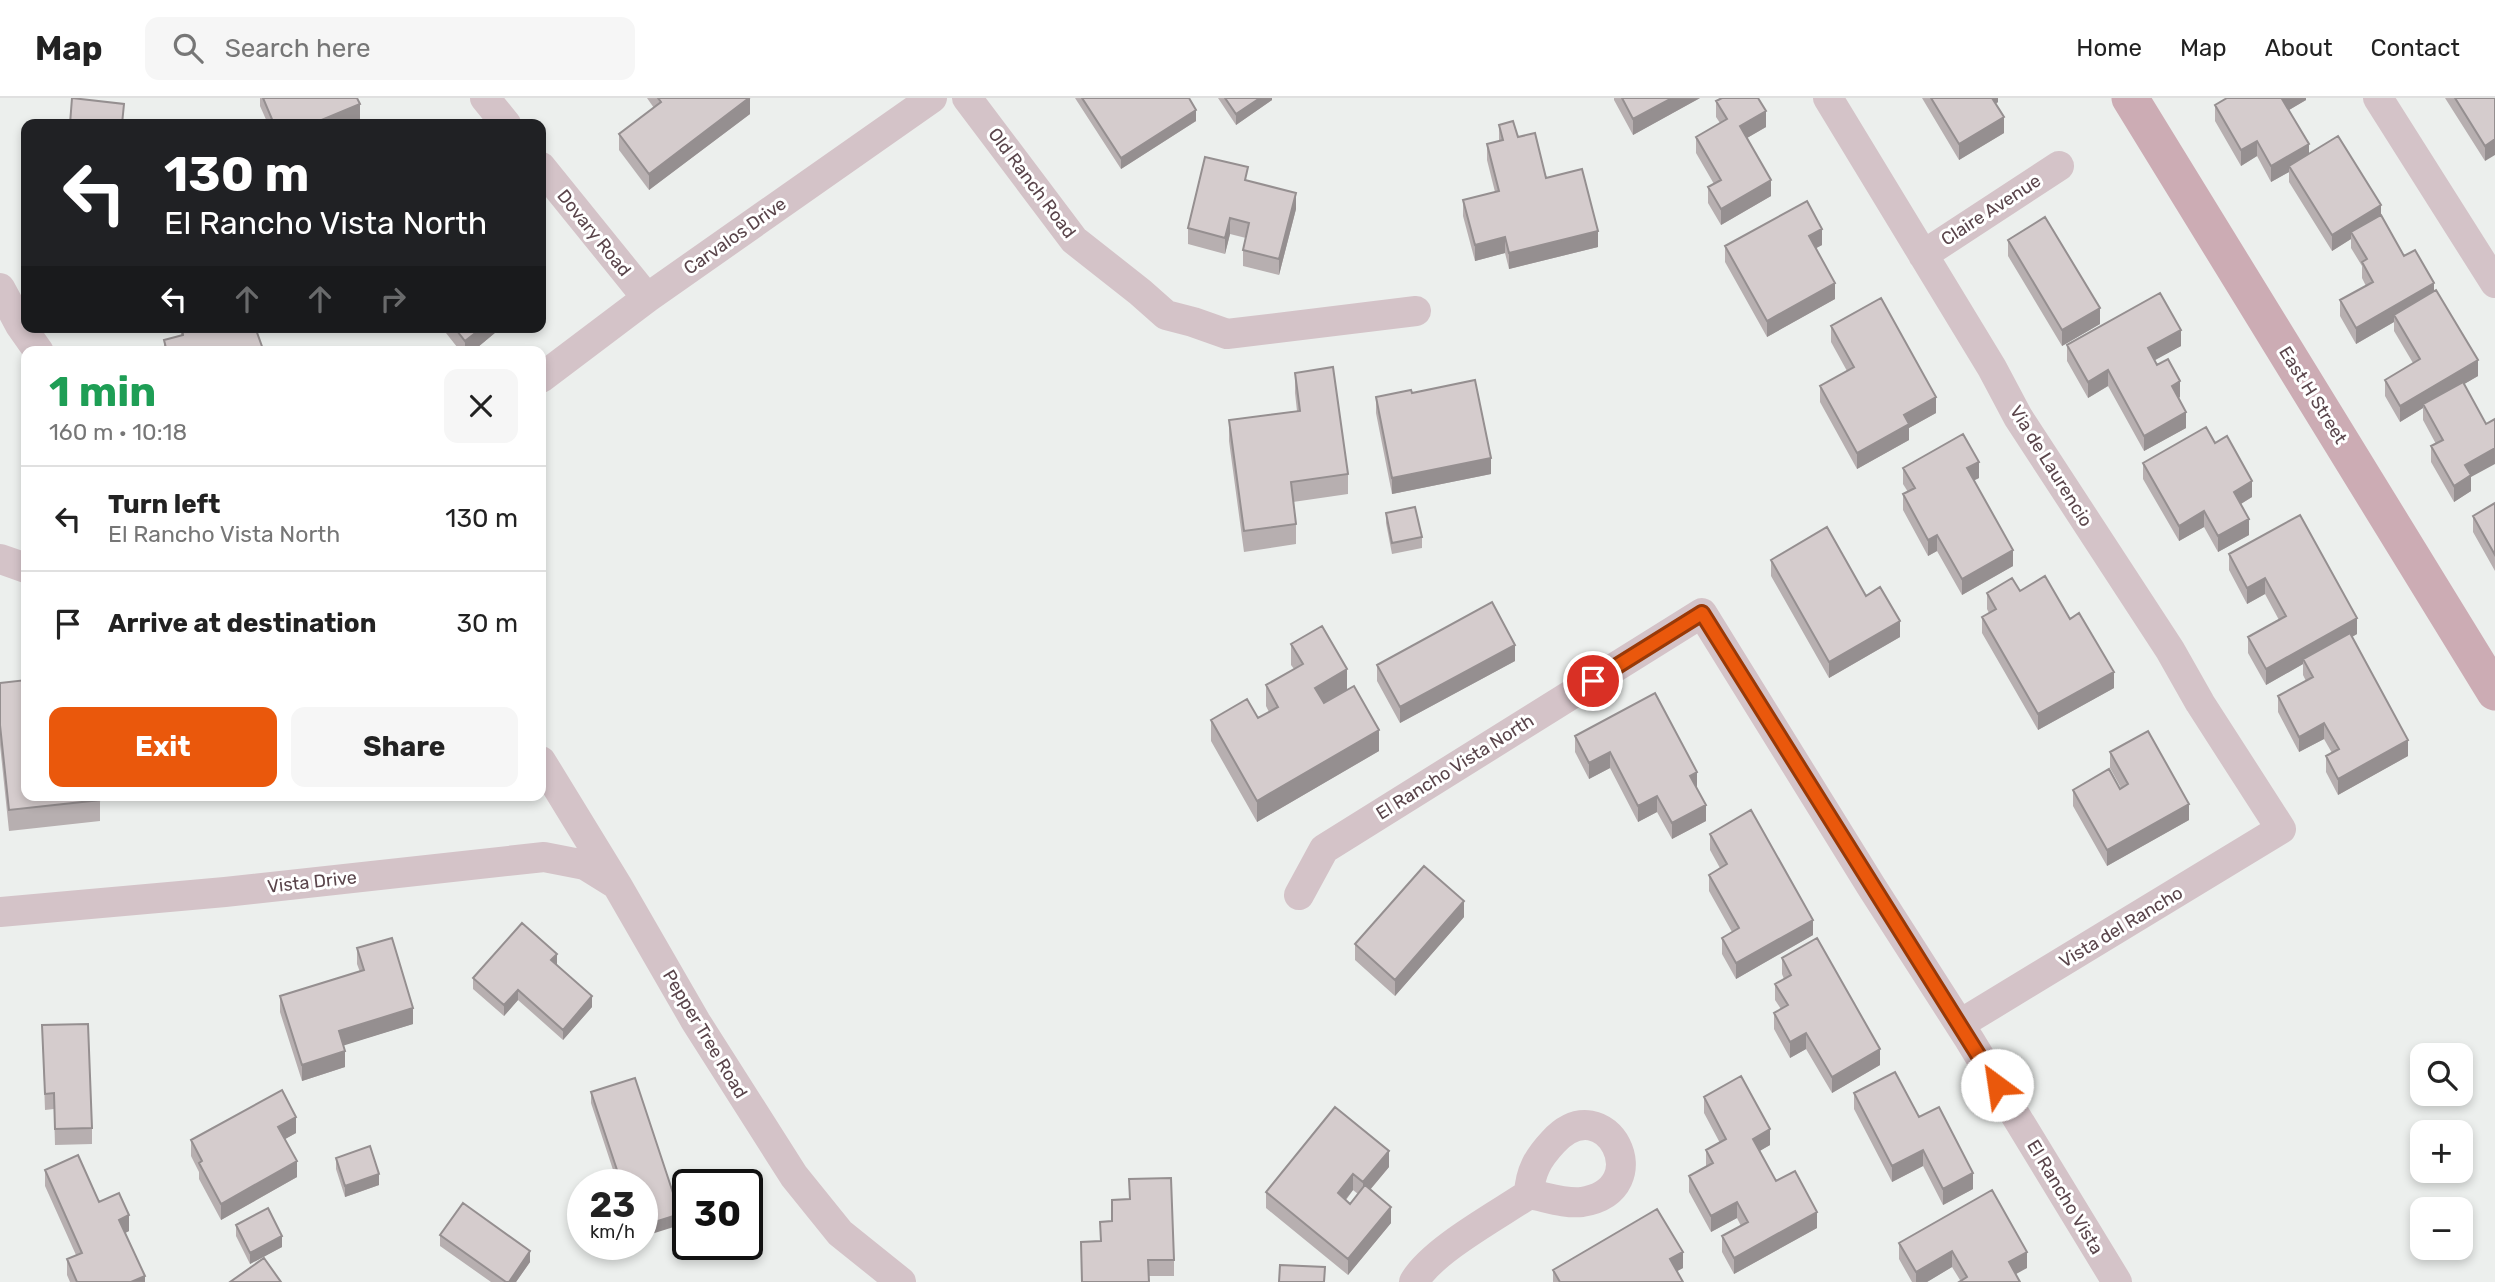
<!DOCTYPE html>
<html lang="en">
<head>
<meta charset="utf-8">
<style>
	body { margin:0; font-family:Rubik,sans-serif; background:#f6f6f6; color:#222; height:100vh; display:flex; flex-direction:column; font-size:26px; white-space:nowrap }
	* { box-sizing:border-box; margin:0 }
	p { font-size:23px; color:#767676 }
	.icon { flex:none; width:38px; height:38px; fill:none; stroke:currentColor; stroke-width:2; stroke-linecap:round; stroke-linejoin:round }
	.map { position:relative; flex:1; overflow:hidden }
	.panel { position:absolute; left:21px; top:248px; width:525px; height:455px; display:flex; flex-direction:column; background:#fff; border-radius:14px; box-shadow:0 4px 10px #0003 }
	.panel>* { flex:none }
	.hud { position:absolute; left:21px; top:21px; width:525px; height:214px; border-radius:14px; box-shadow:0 4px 10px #0003; background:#202124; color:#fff; overflow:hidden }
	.tools { position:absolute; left:2410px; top:945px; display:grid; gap:14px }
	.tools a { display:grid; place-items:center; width:63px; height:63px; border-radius:14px; background:#fff; box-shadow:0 4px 10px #0003; font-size:35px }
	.speed { position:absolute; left:567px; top:1071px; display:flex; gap:14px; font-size:35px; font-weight:700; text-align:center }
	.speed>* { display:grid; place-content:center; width:91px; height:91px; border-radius:50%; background:#fff; box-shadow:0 4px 10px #0003; line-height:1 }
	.speed small { font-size:18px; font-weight:400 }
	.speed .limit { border:4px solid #111; border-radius:10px; background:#fff; color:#111 }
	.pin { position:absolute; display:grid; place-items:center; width:60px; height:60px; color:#fff; margin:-30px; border:4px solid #fff; border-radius:50%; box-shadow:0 2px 7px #0007 }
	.me { position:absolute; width:77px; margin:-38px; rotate:329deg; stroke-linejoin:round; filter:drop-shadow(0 0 5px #0008) }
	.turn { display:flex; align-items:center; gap:24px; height:147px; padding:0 28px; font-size:32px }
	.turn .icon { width:91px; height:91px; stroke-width:2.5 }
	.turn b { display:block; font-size:49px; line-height:60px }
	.lanes { display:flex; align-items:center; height:66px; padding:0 28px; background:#0003; justify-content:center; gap:35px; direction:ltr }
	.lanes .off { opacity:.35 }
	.round { display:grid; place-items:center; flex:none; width:74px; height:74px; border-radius:14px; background:#f6f6f6 }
	.head { display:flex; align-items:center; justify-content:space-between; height:119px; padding:0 28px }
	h1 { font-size:42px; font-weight:700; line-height:52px; color:#1e9e55 }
	.primary-button { display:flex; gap:14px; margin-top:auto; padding:14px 28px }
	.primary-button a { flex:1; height:80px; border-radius:14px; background:#ea580c; color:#fff; font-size:28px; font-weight:700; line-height:80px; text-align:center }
	.primary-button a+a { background:#f6f6f6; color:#222 }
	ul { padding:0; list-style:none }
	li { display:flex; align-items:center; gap:21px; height:105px; padding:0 28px; border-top:2px solid #e0e0e0 }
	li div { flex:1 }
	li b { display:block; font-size:26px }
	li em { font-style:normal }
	header { display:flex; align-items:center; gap:42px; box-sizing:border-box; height:98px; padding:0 35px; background:#fff; border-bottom:2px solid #e0e0e0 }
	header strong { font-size:33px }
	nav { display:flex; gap:38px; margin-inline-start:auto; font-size:24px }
	.search { width:490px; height:63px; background:#f6f6f6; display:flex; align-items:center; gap:18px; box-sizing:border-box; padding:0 24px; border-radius:14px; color:#767676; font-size:26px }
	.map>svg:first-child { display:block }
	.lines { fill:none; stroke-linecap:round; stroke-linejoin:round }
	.minor { stroke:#d4c3c8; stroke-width:30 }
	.major { stroke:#ccacb4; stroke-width:37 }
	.wall { fill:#b7afb0; fill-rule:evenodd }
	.shaded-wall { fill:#958f90 }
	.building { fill:#d5cccd; stroke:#958f90; stroke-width:2 }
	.route-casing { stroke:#983908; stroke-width:18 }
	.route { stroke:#ea580c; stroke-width:12 }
	.labels { text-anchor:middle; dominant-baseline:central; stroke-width:6; stroke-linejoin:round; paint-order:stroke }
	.street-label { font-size:18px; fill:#5a454b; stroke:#fff }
</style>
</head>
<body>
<header>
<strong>Map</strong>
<div class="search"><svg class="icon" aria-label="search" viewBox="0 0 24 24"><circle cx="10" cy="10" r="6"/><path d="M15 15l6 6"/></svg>Search here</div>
<nav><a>Home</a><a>Map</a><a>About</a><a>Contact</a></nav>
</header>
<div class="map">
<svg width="2495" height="1184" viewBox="0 0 2495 1184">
	<rect width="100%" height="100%" fill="#ecefed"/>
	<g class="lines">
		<path class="minor" d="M485,0L506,26
			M967,0L1074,142L1140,194L1166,217L1193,224L1227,236L1416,213
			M1828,0L1992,270L2018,319L2170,552L2200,605L2281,731L1960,926
			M2378,0L2495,185
			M541,69L647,200
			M1923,157L2059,68
			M0,190L20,227L39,254
			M541,280L647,200L932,0
			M0,461L26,470
			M541,663L617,787L696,924L794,1078L840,1135L901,1184
			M1299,797L1324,751L1702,515L1871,788L1969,941L2117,1184
			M0,814L225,794L544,759L585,767L614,785
			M1414,1184C1431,1153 1498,1117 1529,1096C1546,1099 1565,1106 1582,1104C1660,1091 1605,987 1553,1044C1538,1060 1530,1074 1529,1096"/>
		<path class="major" d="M2130,0L2495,594"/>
	</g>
	<path class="wall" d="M260,0H357L360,22L350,26H268L260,8Z
		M647,0H750V16L649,92L619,52V36L654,10Z
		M1075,0H1189L1196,23L1121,71Z
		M1218,0H1272V2L1236,27Z
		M1614,0H1700L1633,37L1614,2Z
		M1922,0H1998V4L1996,6L2004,35L1959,62Z
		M2306,0V2L2289,12L2309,56L2381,117L2404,158L2434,194L2478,278L2464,286L2471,379V393L2454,404L2431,364V348L2436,346L2423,322V310L2400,324L2385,298V282L2413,265L2394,233V224L2356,246L2340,218V202L2366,188L2362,180V168L2351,150V141L2332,153L2289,84V74L2271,84L2257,58L2241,68L2215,23V7Z
		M2445,0H2495L2485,63Z
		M1716,3L1766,29L1747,40L1771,98L1721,127L1708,105V89L1714,86L1696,55V39L1720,25L1716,19Z
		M1499,27L1518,39L1546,80L1598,149L1509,171L1505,155L1475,163L1463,118V102L1495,94L1487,62V46L1499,43Z
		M1248,83L1296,111L1279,177L1243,168V152L1246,140L1230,136L1225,156L1188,146V130Z
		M2008,142L2100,226L2062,248L2008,158Z
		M1822,147L1816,150L1835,201L1767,239L1725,164V148Z
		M1831,228L1936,315L1909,330V342L1857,371L1820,304V288L1847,273L1831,244Z
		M181,229L256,233L264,254H164V242L181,238Z
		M446,229H502L472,254H461L446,235Z
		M2067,247L2181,248L2154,262L2180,299L2178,300L2186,330L2144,353L2108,288L2088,300L2067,263Z
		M1295,275L1348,376V396L1293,404L1296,426V446L1244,454L1229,343V322L1297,313L1295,295Z
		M1412,295L1491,376L1392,396L1376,315V299Z
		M2215,345L2252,399L2241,406L2249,437L2218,454L2204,429L2179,443L2143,381V365Z
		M1903,370L1979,380L1974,382L2013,468L1962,497L1937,453L1928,458L1903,412V396L1908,394L1903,386Z
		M2495,405V473L2473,434V418Z
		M1386,415L1422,439V450L1392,456L1386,425Z
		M2229,456L2357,536L2352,539L2408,658L2338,697L2326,674V658L2332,655L2324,641L2299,654L2278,614V598L2306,583L2303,577V566L2266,587L2248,555V539L2279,522L2265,496L2247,506L2229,472Z
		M1771,462L1900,539L1829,580L1771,478Z
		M1987,495L2070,521L2114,590L2038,632L1982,535V519L1989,515L1987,511Z
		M1291,546L1347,592L1379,653L1257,724L1211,643V622L1258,620L1269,614L1266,608V587L1294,571L1291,567Z
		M1515,563L1400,625L1377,583V567Z
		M0,585L26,698H100V723L9,733L0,647Z
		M1575,638L1697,690L1706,723L1672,741L1657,714L1638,724L1610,670L1589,681L1575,654Z
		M2110,654L2189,722L2107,768L2073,708V692L2121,690L2110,670Z
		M1710,736L1813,837L1736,881L1722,856V840L1732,834L1709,793V777L1720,770L1710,752Z
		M1464,819L1395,898L1355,862V846Z
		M357,850L413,926L343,947L345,969L302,983L280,914V898L360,874L357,866Z
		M1782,860L1880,967L1832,995L1806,951L1790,960L1774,931V915L1781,911L1775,902V886L1784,881L1782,876Z
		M557,867L592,909L563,942L518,902L504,918L473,891V880Z
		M42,927L92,1030V1046L55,1047L54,1011L45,1012Z
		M591,994L680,1127L642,1087H618L591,1005Z
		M1854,995L1919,1019L1973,1091L1943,1107L1923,1068L1892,1084L1854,1011Z
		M1704,999L1770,1047L1759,1053L1776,1083L1817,1130L1734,1176L1722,1154V1138L1741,1128L1737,1120L1711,1134L1689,1094V1078L1706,1068V1052L1720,1045L1704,1015Z
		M296,1035L285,1041L297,1079L221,1122L199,1081V1074L191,1058V1042Z
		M336,1060L379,1087L345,1099L336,1071Z
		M1389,1069L1370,1092L1391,1125L1348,1177L1266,1110V1094ZM1353,1092L1358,1096L1350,1106L1346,1102Z
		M45,1072L99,1104L129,1133L125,1135L145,1184H70L67,1177V1161L76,1157L45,1088Z
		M1129,1081L1174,1162V1178H1148L1149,1184H1082L1100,1143V1124L1112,1123L1130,1102Z
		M1992,1092L2027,1170L1960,1182L1952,1169L1927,1184H1912L1899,1161V1145Z
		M236,1127L282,1149L250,1166L236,1138Z
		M440,1137L530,1164L516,1184H491L440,1148Z
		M1683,1170L1677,1173L1683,1184H1553V1172Z"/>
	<path class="shaded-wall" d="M750,0V16L649,92V76Z
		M1260,0H1272V2L1236,27V16Z
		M1672,0H1700L1633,37V21Z
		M1988,0H1998V4L1988,10Z
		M2283,0H2306V2L2282,16Z
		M360,6V22L350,26H312Z
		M1196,12V23L1121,71V60Z
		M1766,13V29L1740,44V28Z
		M2004,19V35L1959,62V46Z
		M2495,41V57L2485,63V48Z
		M2257,43V58L2241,68V52Z
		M2309,46V62L2289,68V74L2271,84V68Z
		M1771,82V98L1721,127V111Z
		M1296,95V111L1279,177V161Z
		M2381,107V123L2351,134V141L2332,153V137Z
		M1230,120V136L1225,156V140Z
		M1822,131V147L1809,154V138Z
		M1598,133V149L1509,171V155Z
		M542,139V155L541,162V146Z
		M1505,139V155L1475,163V147Z
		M1835,185V201L1767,239V223Z
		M2434,185V201L2394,217V224L2356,246V230Z
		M2100,210V226L2062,248V232Z
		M483,229H502L472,254H465V243Z
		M2181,232V248L2148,266V250Z
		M237,250V254H221Z
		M2478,262V278L2425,309L2423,306V310L2400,324V308Z
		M2108,272V288L2088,300V284Z
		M2180,283V299L2172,304V288Z
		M1936,299V315L1909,330V342L1857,371V355L1904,317Z
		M2186,314V330L2144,353V338Z
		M2495,350V366L2471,379V393L2454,404V388L2465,367Z
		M1491,360V376L1392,396V380Z
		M1979,364V380L1967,386V370Z
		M2252,383V399L2234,410V394Z
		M2204,413V429L2179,443V428Z
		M2249,421V437L2218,454V438Z
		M1937,437V453L1928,458V442Z
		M2013,452V468L1962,497V481Z
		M2265,480V496L2247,506V490Z
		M2357,520V536L2305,565L2303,561V566L2266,587V571Z
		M1900,523V539L1829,580V564Z
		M1515,547V563L1400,625V609Z
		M1347,571V592L1315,610V590Z
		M2114,574V590L2038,632V616Z
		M2324,625V641L2299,654V639Z
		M1379,632V653L1257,724V703Z
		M2408,642V658L2338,697V681Z
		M1610,654V670L1589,681V665Z
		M1697,674V690L1690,678Z
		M1657,698V714L1638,724V708Z
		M2189,706V722L2107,768V752Z
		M1706,707V723L1672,741V725Z
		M1464,803V819L1395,898V882Z
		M1813,822V837L1736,881V865Z
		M557,856V867L551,862Z
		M518,892V902L504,918V907Z
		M592,898V909L563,942V932Z
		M413,910V926L339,949V933Z
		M1806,935V951L1790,960V944Z
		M1880,951V967L1832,995V979Z
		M345,953V969L302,983V967Z
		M296,1019V1035L278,1045V1029Z
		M1770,1031V1047L1753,1057V1041Z
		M1923,1052V1068L1892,1084V1068Z
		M1389,1053V1069L1363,1100V1084Z
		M297,1063V1079L221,1122V1106Z
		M1973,1075V1091L1943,1107V1091Z
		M379,1076V1087L345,1099V1088Z
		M1353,1076V1092L1338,1111V1095Z
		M1737,1104V1120L1711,1134V1118Z
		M1391,1109V1125L1348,1177V1161Z
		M1817,1114V1130L1734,1176V1160Z
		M680,1116V1127L642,1139V1128Z
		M129,1117V1133L119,1138V1122Z
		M282,1138V1149L250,1166V1155Z
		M530,1153V1164L516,1184H509Z
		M1952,1153V1169L1927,1184H1916V1174Z
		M1683,1154V1170L1670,1177V1161Z
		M2027,1154V1170L2009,1180V1164Z
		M145,1178V1184H131Z"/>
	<path class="building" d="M72,0L124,6L122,26H70Z
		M263,0H357L360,6L312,26H274Z
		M658,0H749L649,76L619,36L661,4Z
		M1082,0H1189L1196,12L1121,60Z
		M1225,0H1260L1236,16Z
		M1622,0H1672L1633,21Z
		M1722,0H1758L1766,13L1740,28L1771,82L1721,111L1708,89L1721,82L1696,39L1727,21L1716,3Z
		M1931,0H1992L2004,19L1959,46Z
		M2227,0H2283L2282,1L2309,46L2271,68L2257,43L2241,52L2215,7Z
		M2455,0H2495V41L2485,48Z
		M1513,23L1518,39L1535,35L1546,80L1582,71L1598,133L1509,155L1505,139L1475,147L1463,102L1499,93L1487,46L1503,42L1499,27Z
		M2338,38L2381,107L2332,137L2289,68Z
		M1205,59L1248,69L1245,82L1296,95L1279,161L1243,152L1249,125L1230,120L1225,140L1188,130Z
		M1807,103L1822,131L1809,138L1835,185L1767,223L1725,148Z
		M2381,117L2404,158L2415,152L2434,185L2356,230L2340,202L2373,184L2362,164L2367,161L2351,134Z
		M2045,119L2100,210L2062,232L2008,142Z
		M2436,192L2478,262L2400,308L2385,282L2420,261L2394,217Z
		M2160,195L2181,232L2148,250L2157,267L2168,261L2180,283L2172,288L2186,314L2144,338L2108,272L2088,284L2067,247Z
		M1881,200L1936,299L1904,317L1909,326L1857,355L1820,288L1854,269L1831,228Z
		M182,229H255L264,254H239L237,250L221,254H167L164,242L183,237Z
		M454,229H483L465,243Z
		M1333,269L1348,376L1291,384L1296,426L1244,433L1229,322L1300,313L1295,275Z
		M1475,282L1491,360L1392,380L1376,299L1411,292L1412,295Z
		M2463,284L2486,326L2495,321V350L2465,367L2471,377L2454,388L2431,348L2443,342L2423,306Z
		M2206,329L2215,345L2227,338L2252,383L2234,394L2249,421L2218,438L2204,413L2179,428L2143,365Z
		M1963,336L1979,364L1967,370L2013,452L1962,481L1937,437L1928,442L1903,396L1915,390L1903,370Z
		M2495,405V457L2473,418Z
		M1415,409L1422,439L1392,445L1386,415Z
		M2300,417L2357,520L2266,571L2248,539L2286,518L2265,480L2247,490L2229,456Z
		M1827,429L1866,498L1880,489L1900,523L1829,564L1771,462Z
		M2045,478L2070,521L2079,515L2114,574L2038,616L1982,519L1996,511L1987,495L2012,480L2020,493Z
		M1492,504L1515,547L1400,609L1377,567Z
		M1322,528L1347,571L1315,590L1324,605L1354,588L1379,632L1257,703L1211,622L1247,601L1258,620L1278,609L1266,587L1303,566L1291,546Z
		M2350,535L2408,642L2338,681L2326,658L2339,651L2324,625L2299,639L2278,598L2313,579L2303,561Z
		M26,582V698H100V702L9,712L0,627V585Z
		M1655,595L1697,674L1690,678L1706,707L1672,725L1657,698L1638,708L1610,654L1589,665L1575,638Z
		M2148,633L2189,706L2107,752L2073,692L2109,671L2120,691L2128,686L2110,654Z
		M1751,712L1813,822L1736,865L1722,840L1739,830L1709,777L1727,766L1710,736Z
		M1424,768L1464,803L1395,882L1355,846Z
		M522,825L557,856L551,862L592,898L563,932L518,892L504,907L473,880Z
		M392,840L413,910L339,933L345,953L302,967L280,898L364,872L357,850Z
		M1817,840L1880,951L1832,979L1806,935L1790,944L1774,915L1788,907L1775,886L1791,877L1782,860Z
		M88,926L92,1030L55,1031L54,995L45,996L42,927Z
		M1895,974L1919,1019L1939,1009L1973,1075L1943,1091L1923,1052L1892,1068L1854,995Z
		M1741,978L1770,1031L1753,1041L1776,1083L1795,1073L1817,1114L1734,1160L1722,1138L1748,1124L1737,1104L1711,1118L1689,1078L1713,1065L1706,1052L1726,1041L1704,999Z
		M635,980L680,1116L642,1128V1087H622L591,994Z
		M282,992L296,1019L278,1029L297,1063L221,1106L199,1065L202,1063L191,1042Z
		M1335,1009L1389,1053L1363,1084L1353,1076L1338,1095L1350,1106L1365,1087L1391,1109L1348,1161L1266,1094Z
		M370,1048L379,1076L345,1088L336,1060Z
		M78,1057L99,1104L119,1095L129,1117L119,1122L145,1178L131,1184H77L67,1161L82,1155L45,1072Z
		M1171,1080L1174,1162H1148L1149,1184H1082L1081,1144L1101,1143L1100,1124L1112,1123V1102L1130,1101L1129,1081Z
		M1992,1092L2027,1154L2009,1164L2020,1184H1959L1967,1179L1952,1153L1916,1174L1899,1145Z
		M463,1105L530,1153L509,1184H506L440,1137Z
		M268,1110L282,1138L250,1155L236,1127Z
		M1657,1111L1683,1154L1670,1161L1683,1184H1560L1553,1172Z
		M264,1160L281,1184H230Z
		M1280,1167L1325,1169L1324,1184H1279Z"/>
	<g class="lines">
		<defs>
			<path id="route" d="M1593,583L1702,515L1997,987"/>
		</defs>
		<use href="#route" class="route-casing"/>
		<use href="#route" class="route"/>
	</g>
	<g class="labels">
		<g class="street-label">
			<text transform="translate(1032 85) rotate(53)">Old Ranch Road</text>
			<text transform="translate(1991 112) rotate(-33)">Claire Avenue</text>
			<text transform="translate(594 135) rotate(51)">Dovary Road</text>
			<text transform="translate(735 138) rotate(-35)">Carvalos Drive</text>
			<text transform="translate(2313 297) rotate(58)">East H Street</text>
			<text transform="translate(2051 368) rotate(58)">Via de Laurencio</text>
			<text transform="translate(1455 669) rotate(-32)">El Rancho Vista North</text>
			<text transform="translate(312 784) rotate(-6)">Vista Drive</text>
			<text transform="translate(2121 829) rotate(-31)">Vista del Rancho</text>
			<text transform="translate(705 936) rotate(59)">Pepper Tree Road</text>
			<text transform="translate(2065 1099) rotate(59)">El Rancho Vista</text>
		</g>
	</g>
</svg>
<div class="tools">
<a><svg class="icon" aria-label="search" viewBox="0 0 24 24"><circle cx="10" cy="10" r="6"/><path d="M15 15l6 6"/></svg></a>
<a>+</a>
<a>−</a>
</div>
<div class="speed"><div>23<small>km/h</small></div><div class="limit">30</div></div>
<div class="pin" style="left:1593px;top:583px;background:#d93025"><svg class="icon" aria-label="arrive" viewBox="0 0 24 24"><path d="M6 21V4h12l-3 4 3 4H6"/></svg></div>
<svg class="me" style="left:1997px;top:987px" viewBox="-20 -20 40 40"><circle r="19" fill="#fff"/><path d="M0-13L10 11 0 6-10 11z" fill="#ea580c"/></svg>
<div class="hud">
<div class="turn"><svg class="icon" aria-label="left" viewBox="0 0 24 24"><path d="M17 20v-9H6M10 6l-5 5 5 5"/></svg><div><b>130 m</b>El Rancho Vista North</div></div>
<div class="lanes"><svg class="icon" aria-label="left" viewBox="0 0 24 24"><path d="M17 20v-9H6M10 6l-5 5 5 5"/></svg><svg class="icon off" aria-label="ahead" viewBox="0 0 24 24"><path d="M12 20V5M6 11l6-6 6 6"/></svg><svg class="icon off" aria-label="ahead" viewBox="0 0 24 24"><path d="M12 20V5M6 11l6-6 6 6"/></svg><svg class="icon off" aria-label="right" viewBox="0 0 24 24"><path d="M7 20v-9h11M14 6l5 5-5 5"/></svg></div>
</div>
<section class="panel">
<div class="head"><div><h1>1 min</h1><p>160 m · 10:18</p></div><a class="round"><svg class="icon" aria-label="close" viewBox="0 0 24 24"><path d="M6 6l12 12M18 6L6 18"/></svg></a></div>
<ul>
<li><svg class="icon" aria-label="left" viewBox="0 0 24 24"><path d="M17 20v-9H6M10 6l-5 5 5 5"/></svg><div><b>Turn left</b><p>El Rancho Vista North</p></div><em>130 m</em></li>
<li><svg class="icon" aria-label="arrive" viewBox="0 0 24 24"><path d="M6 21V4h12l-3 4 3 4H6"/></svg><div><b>Arrive at destination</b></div><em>30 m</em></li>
</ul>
<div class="primary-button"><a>Exit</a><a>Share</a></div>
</section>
</div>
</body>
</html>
